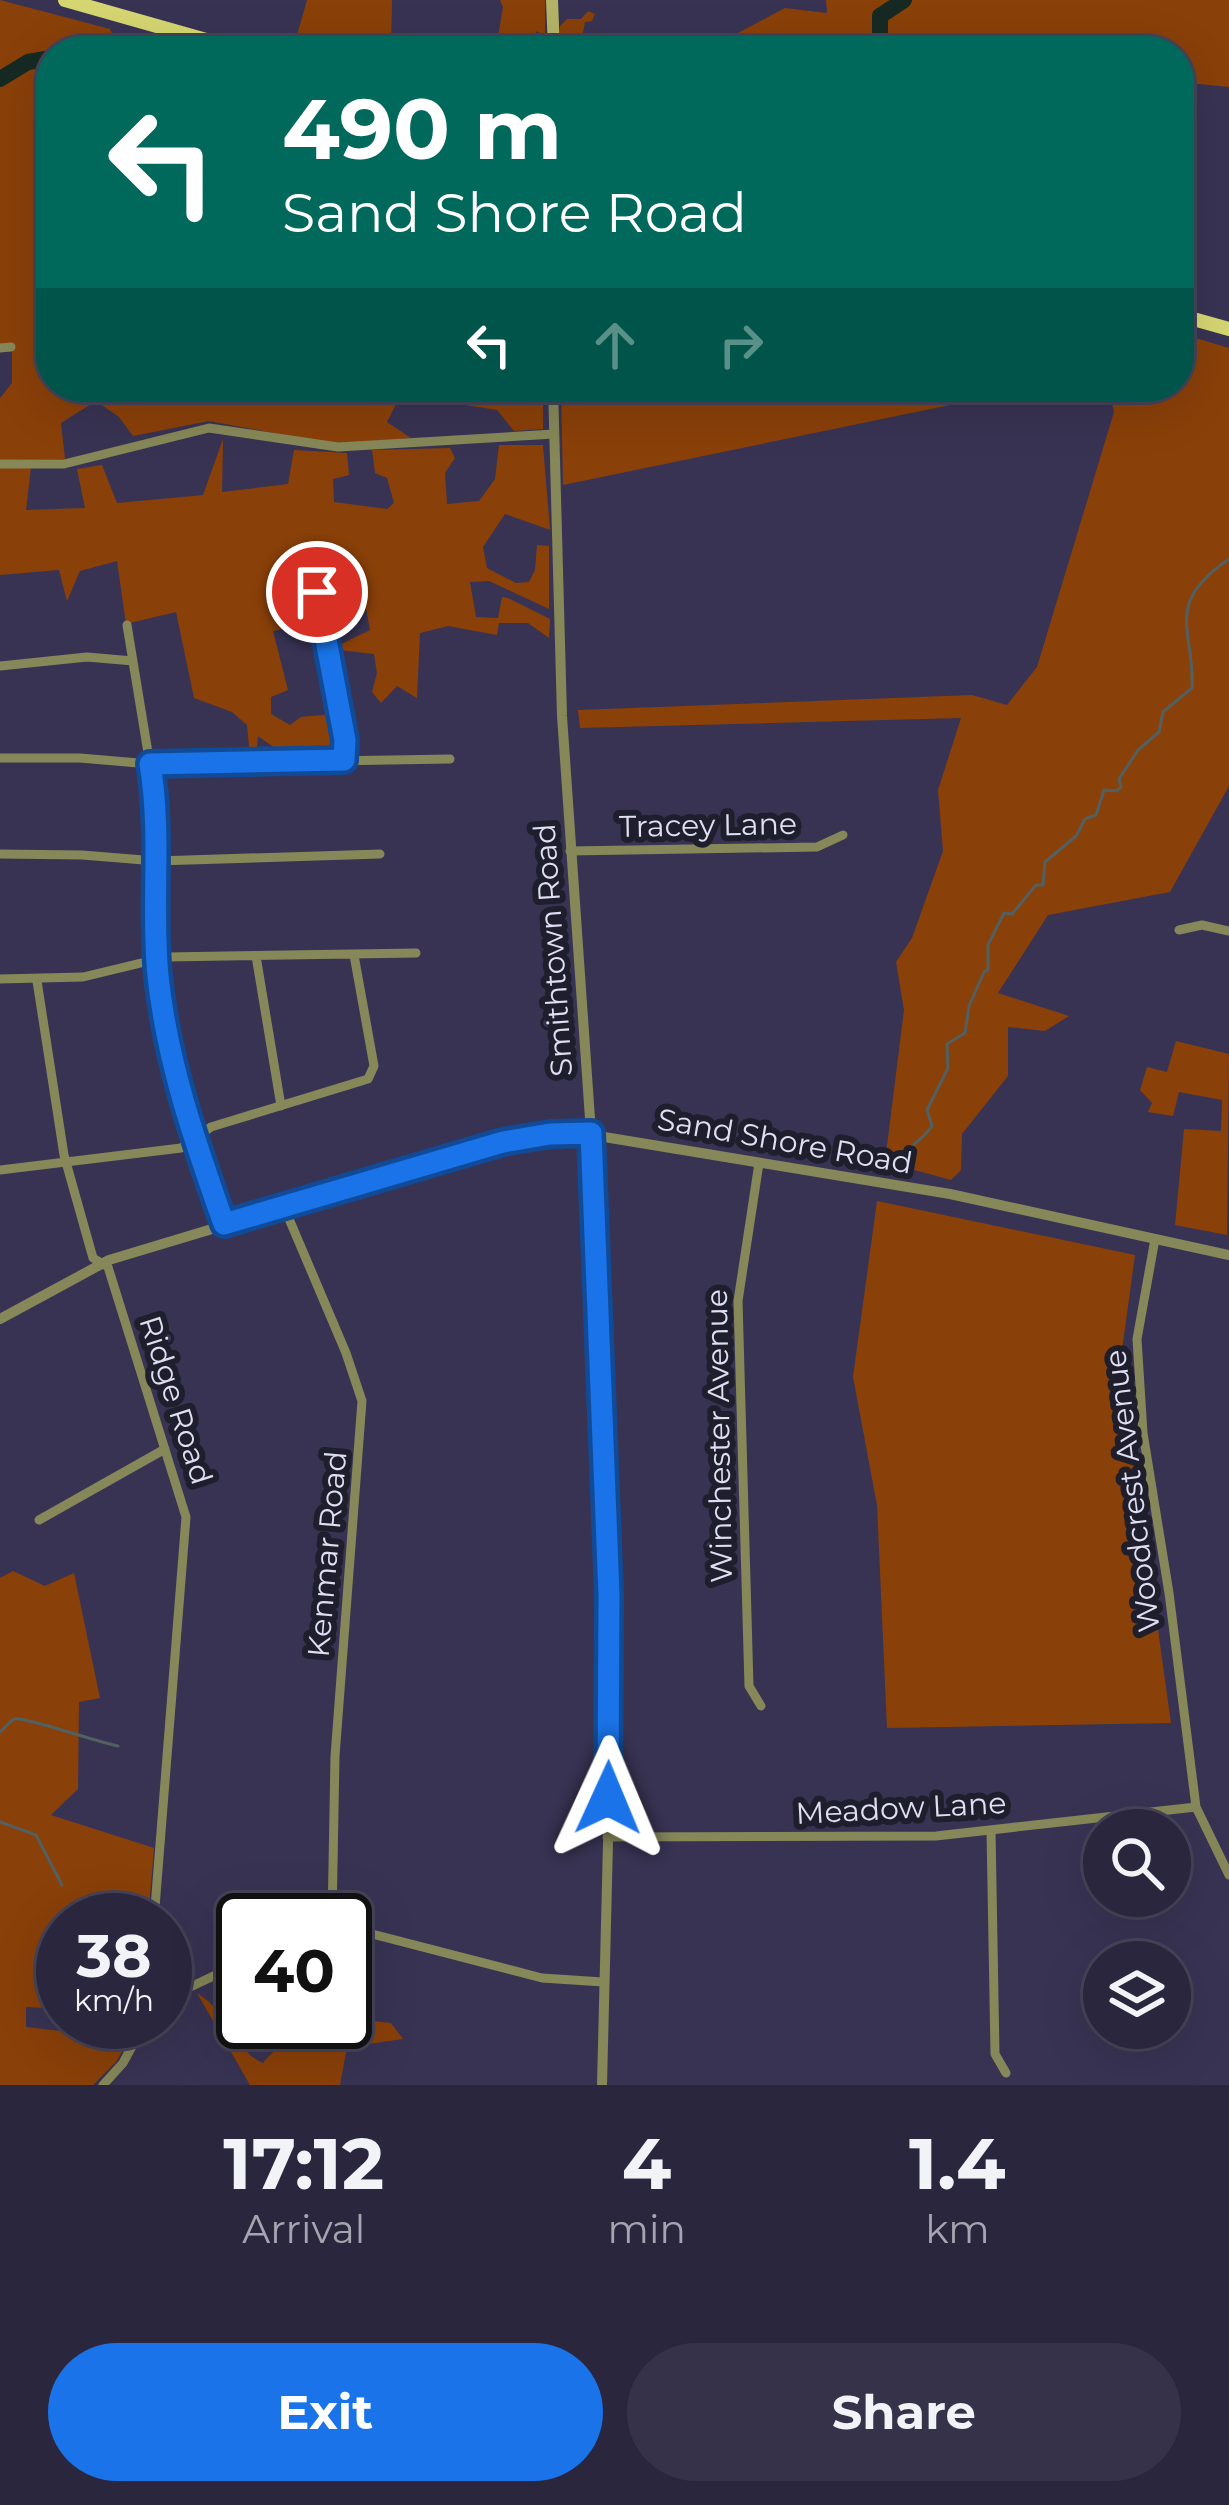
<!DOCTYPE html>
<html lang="en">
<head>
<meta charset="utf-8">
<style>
	body { margin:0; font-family:Montserrat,sans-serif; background:#363249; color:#f1f3f6; height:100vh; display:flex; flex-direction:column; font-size:45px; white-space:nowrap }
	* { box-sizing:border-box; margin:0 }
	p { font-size:39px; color:#a5a5b0 }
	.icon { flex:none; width:66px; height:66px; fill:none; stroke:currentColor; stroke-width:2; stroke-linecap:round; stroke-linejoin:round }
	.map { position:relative; height:2085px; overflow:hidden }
	.panel { display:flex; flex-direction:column; background:#2a263e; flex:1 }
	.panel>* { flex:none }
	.top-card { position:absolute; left:36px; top:36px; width:1158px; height:366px; border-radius:48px; box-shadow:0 12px 48px #0002,0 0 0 3px #464358; background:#00695c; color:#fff; overflow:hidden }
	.tools { position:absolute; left:1083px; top:1809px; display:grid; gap:24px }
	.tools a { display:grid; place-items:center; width:108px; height:108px; border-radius:50%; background:#2a263e; box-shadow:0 12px 48px #0002,0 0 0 3px #464358; font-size:60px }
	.speed { position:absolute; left:36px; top:1893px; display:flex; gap:24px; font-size:60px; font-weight:700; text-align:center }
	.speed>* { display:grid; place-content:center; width:156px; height:156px; border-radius:50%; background:#2a263e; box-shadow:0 12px 48px #0002,0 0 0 3px #464358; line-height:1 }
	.speed small { font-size:30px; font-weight:400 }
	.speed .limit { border:6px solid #111; border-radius:18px; background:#fff; color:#111 }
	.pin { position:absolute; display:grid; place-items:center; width:102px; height:102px; color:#fff; margin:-51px; border:6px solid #fff; border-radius:50%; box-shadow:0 3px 12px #0007 }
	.me { position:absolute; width:132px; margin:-66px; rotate:1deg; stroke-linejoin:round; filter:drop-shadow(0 0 9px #0008) }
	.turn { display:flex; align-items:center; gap:42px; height:252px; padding:0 48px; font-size:54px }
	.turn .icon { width:156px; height:156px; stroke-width:2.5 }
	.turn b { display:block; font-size:84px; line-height:102px }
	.lanes { display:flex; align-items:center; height:114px; padding:0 48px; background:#0003; justify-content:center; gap:60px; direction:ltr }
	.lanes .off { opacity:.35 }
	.eta { display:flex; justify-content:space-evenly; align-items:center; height:204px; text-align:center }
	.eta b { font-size:72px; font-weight:700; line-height:84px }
	.action { display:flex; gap:24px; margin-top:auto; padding:24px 48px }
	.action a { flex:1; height:138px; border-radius:72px; background:#1a73e8; color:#fff; font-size:48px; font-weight:700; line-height:138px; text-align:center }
	.action a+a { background:#363249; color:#f1f3f6 }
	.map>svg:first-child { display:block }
	.green { fill:#8a4009 }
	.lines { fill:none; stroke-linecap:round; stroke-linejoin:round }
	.stream { stroke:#536061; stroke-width:3 }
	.river { stroke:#162a23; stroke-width:16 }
	.minor { stroke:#868859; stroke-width:9 }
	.tertiary { stroke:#868859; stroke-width:10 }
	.secondary { stroke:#b3b467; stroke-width:12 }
	.primary { stroke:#d5d671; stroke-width:14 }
	.route-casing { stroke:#114b97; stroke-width:30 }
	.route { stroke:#1a73e8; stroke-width:21 }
	.labels { text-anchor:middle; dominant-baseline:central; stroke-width:12; stroke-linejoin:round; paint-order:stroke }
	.street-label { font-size:30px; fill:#e0def2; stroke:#1f1e2c }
</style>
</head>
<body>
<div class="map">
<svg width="1229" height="2085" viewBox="0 0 1229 2085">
	<rect width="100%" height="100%" fill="#383353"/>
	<path class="green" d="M0,0L110,29L120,51H51V387H543V429L514,431L497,410L401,395L387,422L411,438L333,444L209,421L133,436L119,417L96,401L61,423L65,459L0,460V398L12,383V346H0Z
		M307,0H392L391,48L435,51H303L297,35Z
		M500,0H545V51H537L540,33L536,31L532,49L496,48L503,7Z
		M826,0H1229V87L1179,82V51H1106L1055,46L1039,51H704L785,8L827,13Z
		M588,11L595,14L592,21L585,22L581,44H567L559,36L560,26L567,19H581Z
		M1179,333L1229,348V786L1170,892L1048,915L998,993L1069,1016L1045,1031L1008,1027V1076L962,1134L961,1170L951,1180L885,1162L904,1010L896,962L912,938L943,851L938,790L961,718L580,728L578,710L972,695L1007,705L1037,667L1114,412L1109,387H1179Z
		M561,387H875L876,393L900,400L955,387H1037L563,485Z
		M223,439L222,492L288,484L294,450L347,453L349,475L333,479L334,502L387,509L394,503L387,478L375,473L372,450L450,448L455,458L445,473L447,504L479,501L495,479L499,445H543L550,530L505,514L483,547L487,568L516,583L529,582L535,570L537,545L549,546V609L489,581L470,582L476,617L498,618L502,597L508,598L550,619L549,638L528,623H499L497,635L448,626L420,633L417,698L397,686L381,703L372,692L377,673L374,654L331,649L370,630L362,588L325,592L320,589L321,620L273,631L288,690L271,697V714L290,725L301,717L333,714L340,746L335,752L283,754L258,736L256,757H250L247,725L232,712L194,698L176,612L126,624L117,561L80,571L67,601L59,570L0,575V468H31L26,510L85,508L77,469L102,465L117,503L203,495Z
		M1176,1041L1229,1054L1227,1235L1175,1225L1184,1129L1221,1131L1222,1100L1179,1092L1173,1116L1148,1112L1152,1103L1140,1090L1147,1067L1167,1072Z
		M877,1201L1135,1255L1122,1350L1125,1393L1171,1723L887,1728L877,1505L853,1377Z
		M13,1571L45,1586L74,1573L100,1698L79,1702L78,1789L51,1815L154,1848L148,1920H63V2009L26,2007V2027L129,2039L116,2062L93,2085H0V1578Z
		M197,1993C227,2010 232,2049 263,2063C295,2022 328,2064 345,2018L391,2023L403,2039L347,2047L340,2085H250Z"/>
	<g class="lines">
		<path class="stream" d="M886,1165C898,1158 925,1137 932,1126L927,1110L948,1068L947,1044L965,1033L969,1006L984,972L988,970V945L1004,913L1012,914L1036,885H1043L1045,862L1076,836L1085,819L1096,815L1104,790L1116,791L1121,787L1119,779L1138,750L1159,732L1163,712L1192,688C1195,630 1162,605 1229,559
			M0,1732C5,1728 9,1722 14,1719C23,1716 100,1743 118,1746
			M0,1822L36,1835L62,1885"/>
		<path class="river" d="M874,51L880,38V16L904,0
			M0,79L28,62L51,58"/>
		<path class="minor" d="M0,348L11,347
			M0,464H64L209,428L338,447L554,434
			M317,592L345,740L344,760
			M127,625L152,777L158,971L164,1023L181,1094L224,1224
			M0,666L87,657L133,661
			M0,758H80L150,764L450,759
			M570,851L817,847L843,835
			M0,854L82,855L156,861L380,854
			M1179,930L1202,925L1229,931
			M256,956L281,1106
			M0,979L83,977L166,957L416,953
			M37,981L64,1155L93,1258L108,1267L186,1517L154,1920
			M759,1163L738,1301L749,1686L761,1706
			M0,1170L181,1148L211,1127L368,1079L374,1066L354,955
			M284,1207L346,1353L362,1401L335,1756L332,1920
			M1155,1239L1137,1339L1143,1433L1169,1593L1196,1807L1229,1875
			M39,1520L165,1449
			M991,1830L995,2054L1006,2073
			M607,1837L936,1836L1196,1807
			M345,1927L542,1978L603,1982
			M165,1999L243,1962
			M103,2085L123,2063L145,2022"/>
		<path class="tertiary" d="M553,387L562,716L591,1133L609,1595L611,1721L602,2085
			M0,1319L109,1260L485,1147L535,1135L574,1132L950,1194L1229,1255"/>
		<path class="secondary" d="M552,0L554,51"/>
		<path class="primary" d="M65,0L245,51
			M1179,315L1229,329"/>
	</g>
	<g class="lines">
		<defs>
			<path id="route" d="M317,592L345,740L344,760L150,764C162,834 151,906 158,976C167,1062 195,1142 224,1224L503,1142L550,1134L591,1133L609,1595L608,1798"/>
		</defs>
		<use href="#route" class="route-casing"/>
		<use href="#route" class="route"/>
	</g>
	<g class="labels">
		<g class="street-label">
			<text transform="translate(708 825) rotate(-1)">Tracey Lane</text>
			<text transform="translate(553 950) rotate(-94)">Smithtown Road</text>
			<text transform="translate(785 1141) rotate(10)">Sand Shore Road</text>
			<text transform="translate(176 1400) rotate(72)">Ridge Road</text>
			<text transform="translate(719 1436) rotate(-91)">Winchester Avenue</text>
			<text transform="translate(1132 1491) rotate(-97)">Woodcrest Avenue</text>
			<text transform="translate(327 1554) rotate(-85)">Kenmar Road</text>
			<text transform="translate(901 1808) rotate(-3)">Meadow Lane</text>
		</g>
	</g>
</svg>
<div class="tools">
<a><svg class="icon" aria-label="search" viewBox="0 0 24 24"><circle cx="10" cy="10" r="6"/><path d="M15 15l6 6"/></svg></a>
<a><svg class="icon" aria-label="layers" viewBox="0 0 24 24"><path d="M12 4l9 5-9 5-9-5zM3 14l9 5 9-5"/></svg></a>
</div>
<div class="speed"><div>38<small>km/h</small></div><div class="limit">40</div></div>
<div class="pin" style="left:317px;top:592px;background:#d93025"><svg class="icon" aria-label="arrive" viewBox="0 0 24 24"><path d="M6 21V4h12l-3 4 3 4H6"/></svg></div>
<svg class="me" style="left:608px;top:1798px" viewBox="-20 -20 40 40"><path d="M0-17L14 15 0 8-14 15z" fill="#1a73e8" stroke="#fff" stroke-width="4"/></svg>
<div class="top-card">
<div class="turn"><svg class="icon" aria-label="left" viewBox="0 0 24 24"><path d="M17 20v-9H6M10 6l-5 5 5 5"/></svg><div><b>490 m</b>Sand Shore Road</div></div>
<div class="lanes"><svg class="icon" aria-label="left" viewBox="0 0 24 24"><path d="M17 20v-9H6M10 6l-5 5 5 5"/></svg><svg class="icon off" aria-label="ahead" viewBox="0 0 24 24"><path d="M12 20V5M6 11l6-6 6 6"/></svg><svg class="icon off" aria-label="right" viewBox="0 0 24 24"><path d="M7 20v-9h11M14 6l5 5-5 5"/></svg></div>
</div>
</div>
<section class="panel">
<div class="eta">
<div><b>17:12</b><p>Arrival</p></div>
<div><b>4</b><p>min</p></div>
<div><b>1.4</b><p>km</p></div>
</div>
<div class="action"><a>Exit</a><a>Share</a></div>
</section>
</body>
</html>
